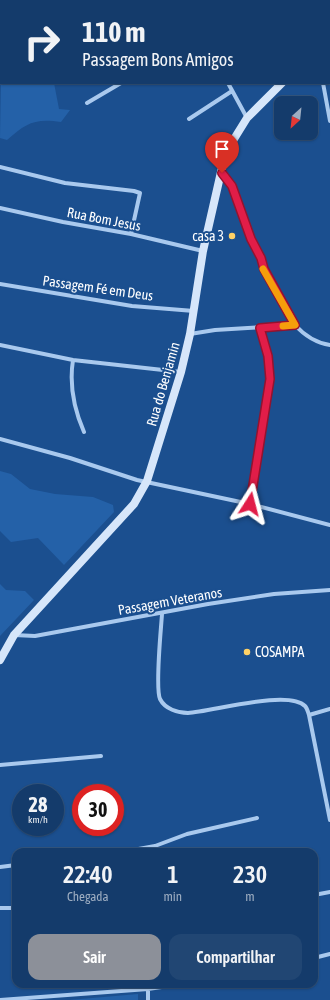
<!DOCTYPE html>
<html lang="pt">
<head>
<meta charset="utf-8">
<style>
	body { margin:0; font-family:"Asap Condensed",sans-serif; background:#214673; color:#f1f3f6; height:100vh; display:flex; flex-direction:column; font-size:15px; white-space:nowrap }
	* { box-sizing:border-box; margin:0 }
	p { font-size:13px; color:#9dadc1 }
	.icon { flex:none; width:22px; height:22px; fill:none; stroke:currentColor; stroke-width:2; stroke-linecap:round; stroke-linejoin:round }
	.map { position:relative; flex:1; overflow:hidden }
	.panel { position:absolute; left:12px; top:848px; width:306px; height:140px; display:flex; flex-direction:column; background:#143b6b; border-radius:12px; box-shadow:0 1px 3px #0004,0 0 0 1px #33557e }
	.panel>* { flex:none }
	.hud { position:absolute; left:0px; top:0px; width:330px; height:84px; box-shadow:0 1px 3px #0004,0 0 0 1px #33557e; background:#143b6b; color:#f1f3f6; overflow:hidden }
	.needle { width:26px; rotate:207deg }
	.fabs { position:absolute; left:274px; top:96px; display:grid; gap:8px }
	.fabs a { display:grid; place-items:center; width:44px; height:44px; border-radius:8px; background:#143b6b; box-shadow:0 1px 3px #0004,0 0 0 1px #33557e; font-size:20px }
	.speed { position:absolute; left:12px; top:784px; display:flex; gap:8px; font-size:20px; font-weight:700; text-align:center }
	.speed>* { display:grid; place-content:center; width:52px; height:52px; border-radius:50%; background:#143b6b; box-shadow:0 1px 3px #0004,0 0 0 1px #33557e; line-height:1 }
	.speed small { font-size:10px; font-weight:400 }
	.speed .limit { border:6px solid #d22; background:#fff; color:#111 }
	.pin { position:absolute; display:grid; place-items:center; width:34px; height:34px; color:#fff; margin:-41px -17px; border-radius:50% 50% 50% 0; rotate:-45deg; box-shadow:0 0 4px #0007 }
	.pin .icon { rotate:45deg }
	.me { position:absolute; width:44px; margin:-22px; rotate:9deg; stroke-linejoin:round; filter:drop-shadow(0 0 3px #0008) }
	.turn { display:flex; align-items:center; gap:14px; height:84px; padding:0 16px; font-size:18px }
	.turn .icon { width:52px; height:52px; stroke-width:2.5 }
	.turn b { display:block; font-size:28px; line-height:34px }
	.eta { display:flex; justify-content:space-evenly; align-items:center; height:68px; text-align:center }
	.eta b { font-size:24px; font-weight:600; line-height:28px }
	.cta { display:flex; gap:8px; margin-top:auto; padding:8px 16px }
	.cta a { flex:1; height:46px; border-radius:12px; background:#8c9099; color:#fff; font-size:16px; font-weight:600; line-height:46px; text-align:center }
	.cta a+a { background:#214673; color:#f1f3f6 }
	.map>svg:first-child { display:block }
	.green { fill:#2461a8 }
	.lines { fill:none; stroke-linecap:round; stroke-linejoin:round }
	.street { stroke:#a9c9ee; stroke-width:4 }
	.secondary { stroke:#d6e6fa; stroke-width:8 }
	.route-casing { stroke:#92132f; stroke-width:10 }
	.route { stroke:#e11d48; stroke-width:7 }
	.slow { stroke:#f59e0b; stroke-width:7 }
	.poi-dot { fill:#ffd166; stroke:#1b4f8f; stroke-width:1.5 }
	.labels { text-anchor:middle; dominant-baseline:central; stroke-width:4; stroke-linejoin:round; paint-order:stroke }
	.street-label { font-size:14px; fill:#fff; stroke:#1b4f8f }
	.poi-label { font-size:14px; fill:#fff; stroke:#1b4f8f; text-anchor:end }
</style>
</head>
<body>
<div class="map">
<svg width="330" height="1000" viewBox="0 0 330 1000">
	<rect width="100%" height="100%" fill="#1b4f8f"/>
	<path class="green" d="M1,75V83H54L59,109L70,110L61,122C35,118 26,123 7,140L0,138Z
		M0,471L11,474L30,489L55,494L93,497L113,505L114,512L64,565L38,538L11,542L0,531Z
		M0,584L6,590L25,591L34,600L0,636Z
		M138,994V1000H69Z"/>
	<g class="lines">
		<path class="street" d="M190,0V1
			M166,1L168,0
			M329,69L330,68
			M228,83L247,118
			M323,83L330,121
			M87,103L121,83
			M189,119L232,91
			M0,167L65,183L134,191L140,193L131,234
			M222,174L232,186L251,239L261,258L264,269L295,325C304,335 317,343 330,345
			M0,208L63,222L131,234L203,251
			M0,284L132,306L194,311
			M190,334L215,330L295,325
			M0,345L73,360L181,372
			M73,360C69,385 74,409 84,432
			M0,439L70,458L137,480L250,504L330,525
			M250,504L270,379L268,356L260,328
			M162,614C161,630 155,687 160,699C165,709 178,713 188,713C211,712 288,689 305,706C307,708 308,712 309,715L330,820
			M14,635L35,636L208,604L274,594L330,590
			M309,715L330,709
			M0,765L101,756
			M122,852L155,846L187,834L257,818
			M0,867L16,865
			M314,895L330,892
			M0,908H16
			M314,958L330,954
			M148,989V1000
			M0,1000L148,989L182,984"/>
		<path class="secondary" d="M329,36L330,35
			M0,660L14,635L134,504L147,481L181,372L190,334L203,251L224,159L234,139L247,118L282,83"/>
	</g>
	<g class="lines">
		<defs>
			<path id="route" d="M222,173L232,186L251,239L261,258L264,269L295,325L260,328L268,356L270,379L250,504"/>
		</defs>
		<use href="#route" class="route-casing"/>
		<use href="#route" class="route"/>
		<path class="slow" d="M263,269L295,325L283,326"/>
	</g>
	<g class="poi-dot">
		<circle cx="232" cy="236" r="4"/>
		<circle cx="247" cy="652" r="4"/>
	</g>
	<g class="labels">
		<g class="street-label">
			<text transform="translate(104 219) rotate(11)">Rua Bom Jesus</text>
			<text transform="translate(98 288) rotate(8)">Passagem Fé em Deus</text>
			<text transform="translate(163 384) rotate(-74)">Rua do Benjamin</text>
			<text transform="translate(170 601) rotate(-10)">Passagem Veteranos</text>
		</g>
		<g class="poi-label">
			<text x="224" y="236">casa 3</text>
			<text x="255" y="652" text-anchor="start">COSAMPA</text>
		</g>
	</g>
</svg>
<div class="fabs">
<a><svg class="needle" viewBox="-14 -14 28 28"><path d="M0-13l5 13h-10z" fill="#e53935"/><path d="M0 13l5-13h-10z" fill="#9dadc1"/></svg></a>
</div>
<div class="speed"><div>28<small>km/h</small></div><div class="limit">30</div></div>
<div class="pin" style="left:222px;top:173px;background:#d93025"><svg class="icon" aria-label="arrive" viewBox="0 0 24 24"><path d="M6 21V4h12l-3 4 3 4H6"/></svg></div>
<svg class="me" style="left:250px;top:504px" viewBox="-20 -20 40 40"><path d="M0-17L14 15 0 8-14 15z" fill="#e11d48" stroke="#fff" stroke-width="4"/></svg>
<div class="hud">
<div class="turn"><svg class="icon" aria-label="right" viewBox="0 0 24 24"><path d="M7 20v-9h11M14 6l5 5-5 5"/></svg><div><b>110 m</b>Passagem Bons Amigos</div></div>
</div>
<section class="panel">
<div class="eta">
<div><b>22:40</b><p>Chegada</p></div>
<div><b>1</b><p>min</p></div>
<div><b>230</b><p>m</p></div>
</div>
<div class="cta"><a>Sair</a><a>Compartilhar</a></div>
</section>
</div>
</body>
</html>
